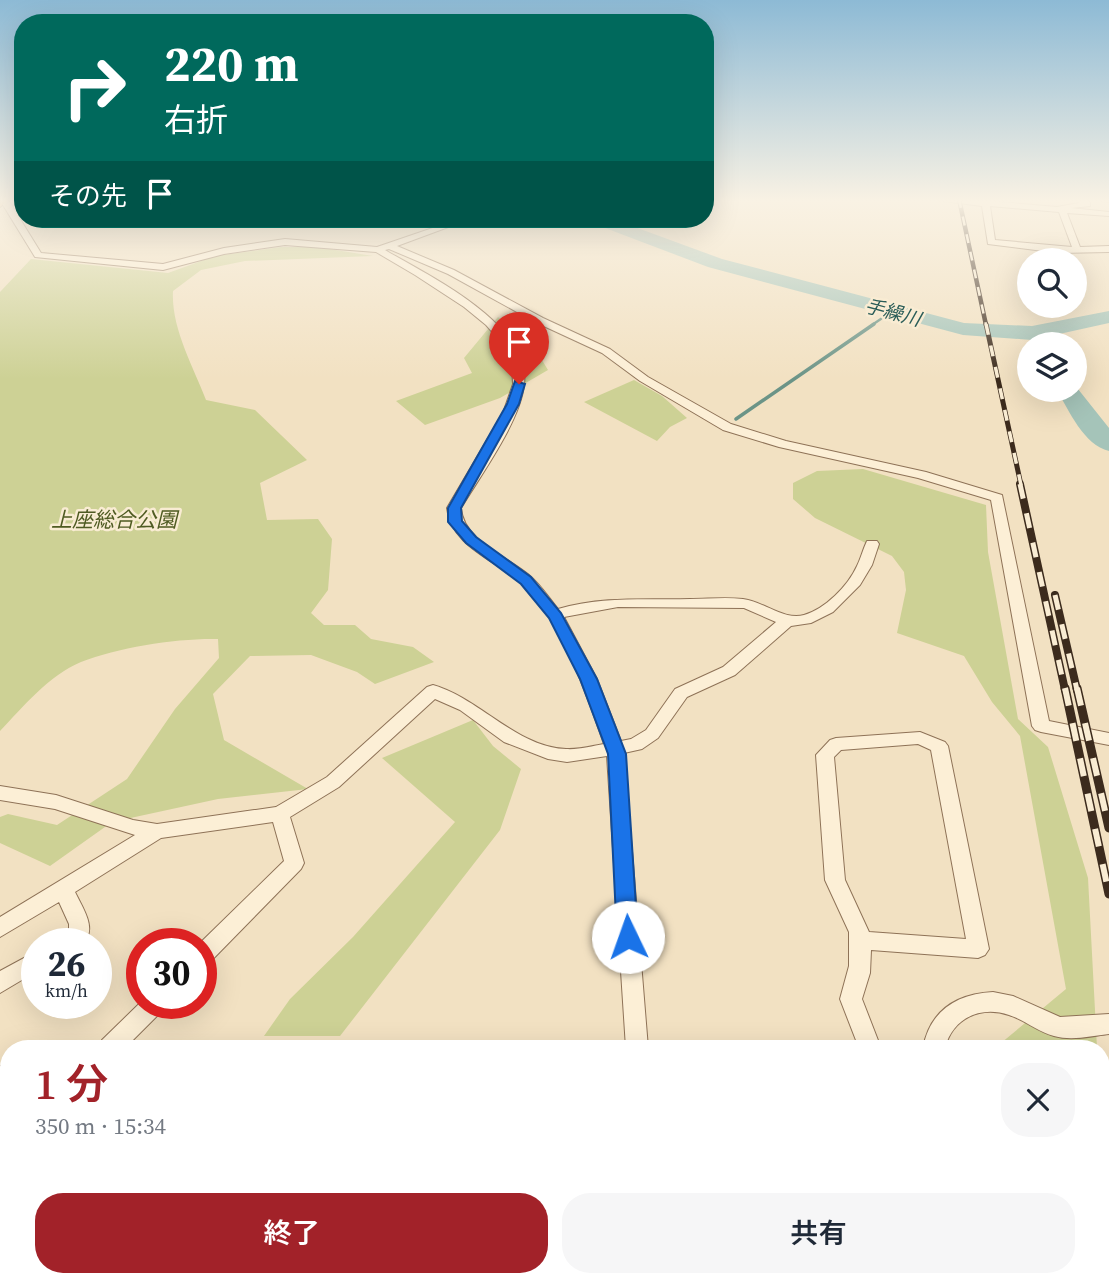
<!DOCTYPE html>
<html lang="ja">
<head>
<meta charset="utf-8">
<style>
	body { margin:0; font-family:"Source Serif 4","Noto Sans JP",serif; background:#f6f6f7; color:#1f2937; height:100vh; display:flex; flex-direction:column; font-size:26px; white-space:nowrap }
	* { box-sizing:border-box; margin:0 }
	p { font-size:23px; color:#747a83 }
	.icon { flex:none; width:38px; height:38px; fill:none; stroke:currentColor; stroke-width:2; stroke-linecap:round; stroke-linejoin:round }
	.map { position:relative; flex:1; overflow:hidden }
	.panel { position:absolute; left:0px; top:1040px; width:1110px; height:247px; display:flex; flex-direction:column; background:#fff; border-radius:28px 28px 0 0; box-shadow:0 7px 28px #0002 }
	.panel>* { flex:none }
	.top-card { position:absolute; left:14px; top:14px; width:700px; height:214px; border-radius:28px; box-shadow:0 7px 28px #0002; background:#00695c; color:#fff; overflow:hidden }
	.tools { position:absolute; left:1017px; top:248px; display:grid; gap:14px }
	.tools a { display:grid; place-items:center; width:70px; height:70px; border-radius:50%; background:#fff; box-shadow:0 7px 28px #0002; font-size:35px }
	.speed { position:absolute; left:21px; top:928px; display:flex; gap:14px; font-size:35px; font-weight:700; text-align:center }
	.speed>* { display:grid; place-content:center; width:91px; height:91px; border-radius:50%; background:#fff; box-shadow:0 7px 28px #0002; line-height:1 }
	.speed small { font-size:18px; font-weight:400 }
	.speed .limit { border:10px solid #d22; background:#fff; color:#111 }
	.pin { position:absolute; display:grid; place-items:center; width:60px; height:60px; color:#fff; margin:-72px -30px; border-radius:50% 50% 50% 0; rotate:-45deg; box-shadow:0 0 7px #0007 }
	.pin .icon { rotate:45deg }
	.me { position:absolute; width:77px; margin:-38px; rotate:357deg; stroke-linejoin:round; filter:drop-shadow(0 0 5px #0008) }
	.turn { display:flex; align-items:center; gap:24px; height:147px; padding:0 35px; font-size:32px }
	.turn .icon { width:91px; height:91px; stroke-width:2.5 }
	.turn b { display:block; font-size:49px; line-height:60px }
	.then { display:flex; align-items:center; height:66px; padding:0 35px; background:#0003; gap:14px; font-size:26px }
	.round { display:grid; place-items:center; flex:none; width:74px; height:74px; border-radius:28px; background:#f6f6f7 }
	.overview { display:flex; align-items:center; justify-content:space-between; height:119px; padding:0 35px }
	h1 { font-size:42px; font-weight:600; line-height:52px; color:#a22229 }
	.cta { display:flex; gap:14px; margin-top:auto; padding:14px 35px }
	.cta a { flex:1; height:80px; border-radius:28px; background:#a22229; color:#fff; font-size:28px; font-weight:600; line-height:80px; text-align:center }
	.cta a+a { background:#f6f6f7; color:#1f2937 }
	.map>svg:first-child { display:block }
	.green { fill:#cdd195 }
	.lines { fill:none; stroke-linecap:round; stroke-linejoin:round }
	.stream-far1 { stroke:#6b9487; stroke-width:2.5 }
	.stream { stroke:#6b9487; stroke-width:3.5 }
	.river { fill:#a5c4b9; fill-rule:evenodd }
	.street-casing { stroke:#8e7257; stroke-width:2 }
	.highway-casing { stroke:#5b402c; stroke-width:2 }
	.street { fill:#fcefd6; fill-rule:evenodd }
	.highway { fill:#e89c4c; fill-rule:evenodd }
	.rail-far3-casing { stroke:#3c2b1d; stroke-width:4.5 }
	.rail-far2-casing { stroke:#3c2b1d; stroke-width:5 }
	.rail-far1-casing { stroke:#3c2b1d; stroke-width:8 }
	.rail-casing { stroke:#3c2b1d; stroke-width:9 }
	.rail-far3 { stroke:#f9ecd3; stroke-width:2.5; stroke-dasharray:9; stroke-linecap:butt }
	.rail-far2 { stroke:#f9ecd3; stroke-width:3.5; stroke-dasharray:11; stroke-linecap:butt }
	.rail-far1 { stroke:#f9ecd3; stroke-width:5; stroke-dasharray:15; stroke-linecap:butt }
	.rail { stroke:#f9ecd3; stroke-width:6; stroke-dasharray:18; stroke-linecap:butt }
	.route { fill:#1a73e8; stroke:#114b97; stroke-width:2 }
	.labels { text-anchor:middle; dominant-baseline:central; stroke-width:5; stroke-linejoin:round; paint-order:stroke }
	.far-water-label { font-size:19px; font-style:italic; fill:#2b5d58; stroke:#f9ecd3 }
	.park-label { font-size:21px; font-style:italic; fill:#4f5b22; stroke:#f9ecd3 }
</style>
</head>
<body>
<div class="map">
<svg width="1109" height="1286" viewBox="0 0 1109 1286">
	<rect width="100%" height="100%" fill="#f2e1c2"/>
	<path class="green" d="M281,247H317L373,256L245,261L201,270L173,291C171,328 193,366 206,400L255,410L307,460L260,483L267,520L318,519L332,539L328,590L311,613L324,625H355L371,639L413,647L434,662L375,684L357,672L311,655L250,656L213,694L224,740L308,789L218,799L112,822L50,866L0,843V817L8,814L57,825L127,779L175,709L219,658L218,639C178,638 119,647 81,662C49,675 23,707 0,731V292L31,259L168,273L215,256Z
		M498,317L531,342L548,370L500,398L425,425L396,401L472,373L464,358Z
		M634,380L662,396L687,418L670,427L657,441L584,402Z
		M863,469L986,505L988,552L1018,719L1048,747L1088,878L1097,1048H995L1066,989L1020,736L992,702L964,656L897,633L906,590L904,572L892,556L815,518L793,499V483L817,471Z
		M473,720L493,746L521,769L500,830L340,1036H264L290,999L353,937L455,822L382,758Z"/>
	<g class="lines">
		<path class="stream-far1" d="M872,325L891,312"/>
		<path class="stream" d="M736,419L874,324"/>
		<path class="river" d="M589,219H613L722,259L964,323L1032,326L1109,311V323L1032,340L963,335L708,267L592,223Z
			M1074,384L1109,428V451C1084,445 1069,411 1057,390H1074Z"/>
		<defs>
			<path id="street" d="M928,199H989V201L1057,207L1079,203L1075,199L1090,202V206L1071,208L1109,212V216L1067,213L1080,247L1109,246V252L1059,253L988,244L982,206ZM990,206L1059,212L1072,247L995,240Z
				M1090,199H1109V202Z
				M0,201H9L41,253L163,264L224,248L285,239L377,247L459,219H470L397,246L454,270L543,318L610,349L648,377L731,424L786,441L926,472L1002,495L1049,721L1109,733V745L1041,732L1035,730L1032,726L991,500L918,478L779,447L723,430L640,381L602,353L535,322L448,274L389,249L385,250C429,276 531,324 524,385C520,422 480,476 461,508C463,540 506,556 529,575C540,584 549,598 558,609C602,596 644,600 690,599C708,599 725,597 743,599C763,601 784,621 804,615C825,609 848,586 857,566C861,558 863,549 867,541H877L879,544L872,565L860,585L833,612L811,623L791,626L735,675L687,697L658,738L642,749L624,753L648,1048H626L607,756L567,762L548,759L504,742L460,710L435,699L339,787L290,817L304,863L301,869L209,963L201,965L200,943L284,861L273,822L161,838L75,892C82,907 98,929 83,943H55L58,937L69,930V924L59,902L0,937V917L135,835L55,809L0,800V786L56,795L133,820L157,824L276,807L327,777L427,687L433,685C479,698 518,748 566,749C578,750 592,746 604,744C585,691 563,621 520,582C495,560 450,545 447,508L503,413L513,384L512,363L502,343L486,325L464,307L415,275L376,252L285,245L224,254L163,270L35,257L3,205H0ZM618,607L744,608L776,622L723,667L675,689L646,730L631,739L621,741L597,679L564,617Z
				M920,732L945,742L948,746L989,949L985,955L978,958L871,950L870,973L862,999L881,1048H859L840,999L849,966V932L825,880L816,755L830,740L836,738ZM918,744L931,750L966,939L869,932L845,880L834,757L841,750Z
				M37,951V971L0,993V971Z
				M993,992L1013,996L1060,1017L1109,1014V1034C1091,1036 1072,1041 1054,1036C1038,1032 1025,1020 1009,1015C980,1005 952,1019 945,1048H923C930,1011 956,994 993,992Z
				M142,1001L166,1003L163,1010L125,1048H99L102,1040Z
				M0,1066L9,1070V1104L0,1100Z
				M673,1278H699L702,1286H674Z
				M856,1278H882L884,1286H856Z"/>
			<path id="highway" d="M0,199H10L0,207Z"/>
		</defs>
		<use href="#street" class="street-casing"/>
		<use href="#highway" class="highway-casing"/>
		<use href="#street" class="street"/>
		<use href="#highway" class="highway"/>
		<defs>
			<path id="rail-far3" d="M959,199L986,325"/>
			<path id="rail-far2" d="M986,324L1021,485"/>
			<path id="rail-far1" d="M1020,484L1065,690
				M1055,595L1077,690"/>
			<path id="rail" d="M1065,688L1109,894
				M1077,688L1109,828"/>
		</defs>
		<use href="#rail-far3" class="rail-far3-casing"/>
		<use href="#rail-far2" class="rail-far2-casing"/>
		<use href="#rail-far1" class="rail-far1-casing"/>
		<use href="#rail" class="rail-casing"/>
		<use href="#rail-far3" class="rail-far3"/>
		<use href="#rail-far2" class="rail-far2"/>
		<use href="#rail-far1" class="rail-far1"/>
		<use href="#rail" class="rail"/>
	</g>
	<linearGradient id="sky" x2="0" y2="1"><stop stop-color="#8dbad5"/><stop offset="0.53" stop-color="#f9f2e4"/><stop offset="1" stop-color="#f9f2e4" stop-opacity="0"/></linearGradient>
	<rect width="1109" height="379" fill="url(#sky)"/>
	<path class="route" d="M515,381L525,384L519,404L461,508L462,521L476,537L531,577L561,613L597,679L626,754L638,937L635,943L628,946L620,943L617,937L608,754L580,679L549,618L521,584L466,543L448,522V508L507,404Z"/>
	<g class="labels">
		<g class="far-water-label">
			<text transform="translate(893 312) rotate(15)">手繰川</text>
		</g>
		<g class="park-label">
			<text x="114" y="519">上座総合公園</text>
		</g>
	</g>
</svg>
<div class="tools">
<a><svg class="icon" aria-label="search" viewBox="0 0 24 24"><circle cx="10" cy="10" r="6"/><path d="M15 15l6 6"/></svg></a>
<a><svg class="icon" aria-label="layers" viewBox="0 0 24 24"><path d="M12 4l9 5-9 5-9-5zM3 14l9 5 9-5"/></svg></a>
</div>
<div class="speed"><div>26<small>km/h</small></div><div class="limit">30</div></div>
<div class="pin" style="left:519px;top:384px;background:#d93025"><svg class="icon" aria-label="arrive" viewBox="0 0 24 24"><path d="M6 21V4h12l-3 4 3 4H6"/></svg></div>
<svg class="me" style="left:628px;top:937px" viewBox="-20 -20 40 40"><circle r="19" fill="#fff"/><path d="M0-13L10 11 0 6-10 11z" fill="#1a73e8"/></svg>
<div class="top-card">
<div class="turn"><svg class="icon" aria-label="right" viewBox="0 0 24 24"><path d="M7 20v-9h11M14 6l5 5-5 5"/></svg><div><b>220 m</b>右折</div></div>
<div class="then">その先<svg class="icon" aria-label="arrive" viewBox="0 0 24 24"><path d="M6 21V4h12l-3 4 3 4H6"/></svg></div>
</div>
<section class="panel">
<div class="overview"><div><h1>1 分</h1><p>350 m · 15:34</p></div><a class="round"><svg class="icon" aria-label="close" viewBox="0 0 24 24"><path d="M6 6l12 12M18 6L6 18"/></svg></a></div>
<div class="cta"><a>終了</a><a>共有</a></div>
</section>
</div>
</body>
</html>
